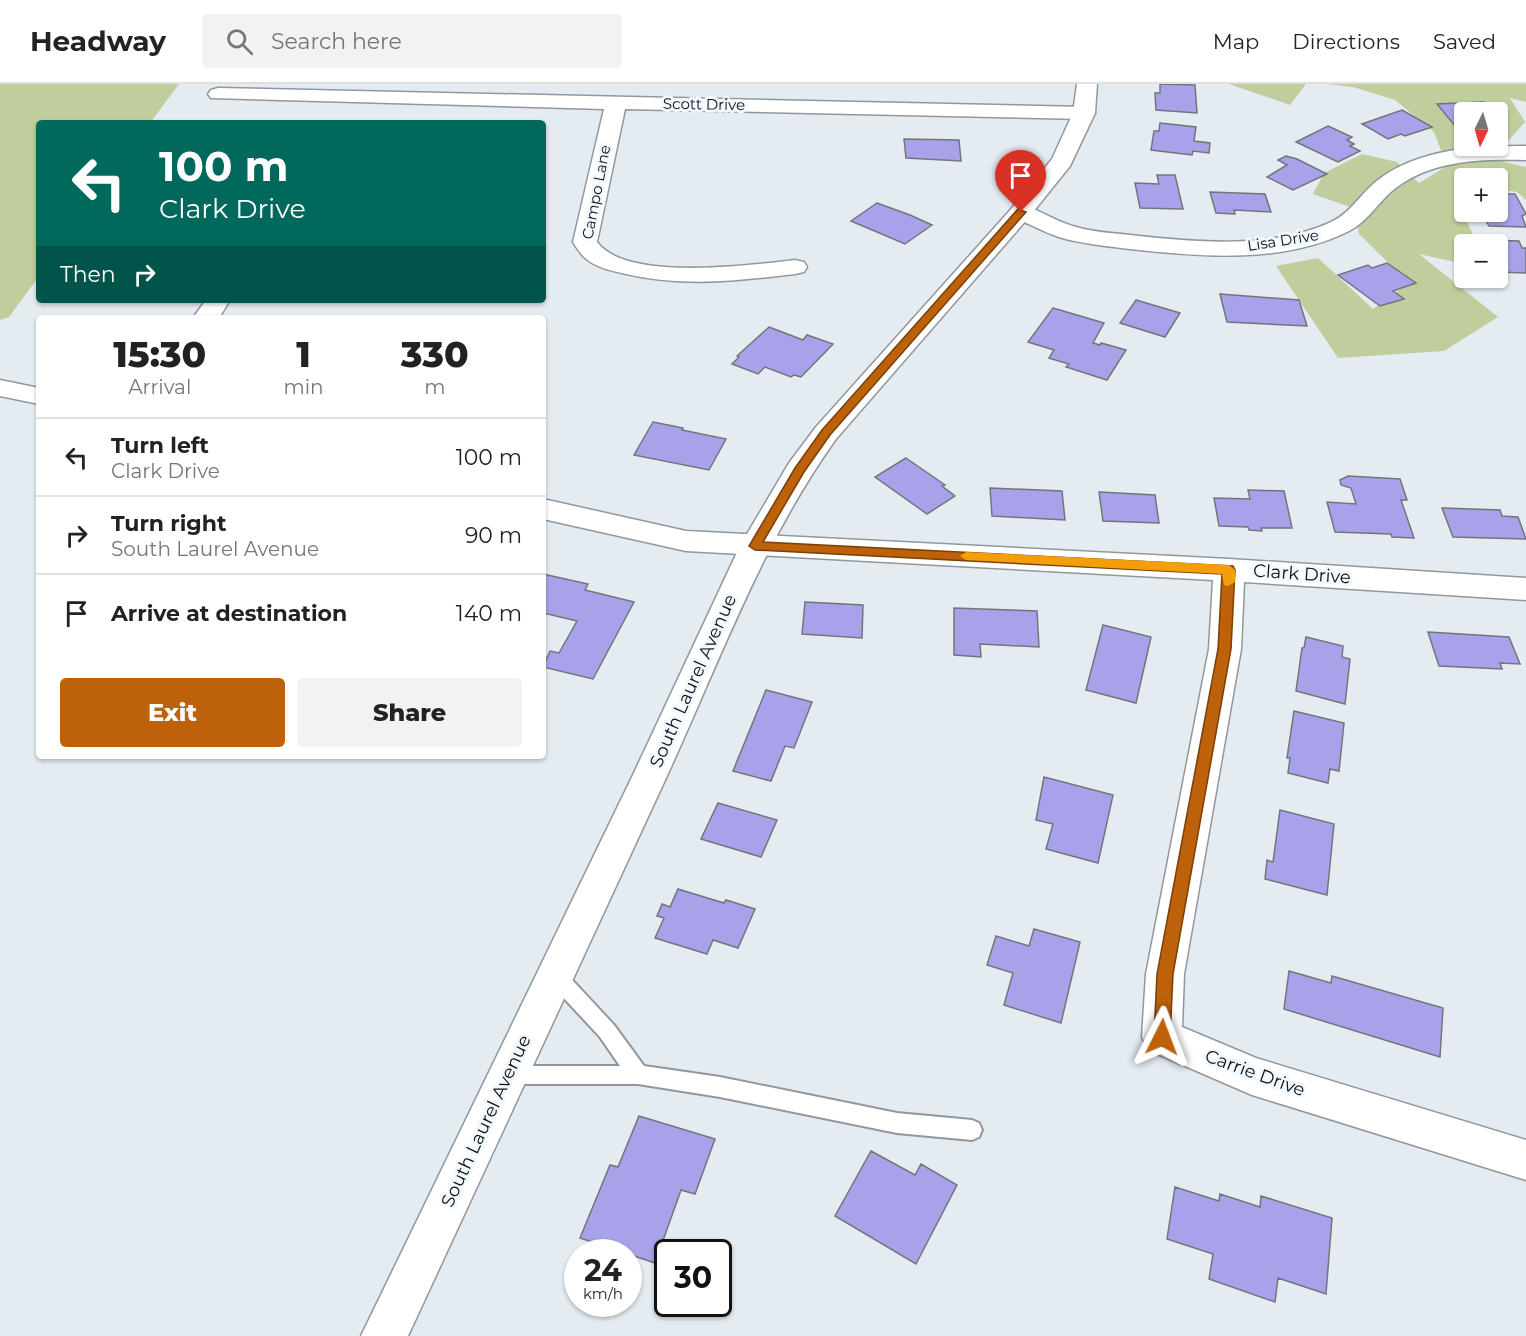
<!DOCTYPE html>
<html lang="en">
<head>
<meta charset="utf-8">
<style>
	body { margin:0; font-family:Montserrat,sans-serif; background:#f2f2f2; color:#222; height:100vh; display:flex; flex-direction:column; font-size:22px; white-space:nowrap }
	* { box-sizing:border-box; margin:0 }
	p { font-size:20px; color:#767676 }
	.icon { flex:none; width:33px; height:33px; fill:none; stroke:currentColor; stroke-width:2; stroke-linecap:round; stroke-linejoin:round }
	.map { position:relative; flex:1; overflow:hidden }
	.side { position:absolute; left:36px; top:231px; width:510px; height:444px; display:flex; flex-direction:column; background:#fff; border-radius:6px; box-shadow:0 2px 4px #0004 }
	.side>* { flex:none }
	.top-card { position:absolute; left:36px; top:36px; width:510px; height:183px; border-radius:6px; box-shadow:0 2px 4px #0004; background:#00695c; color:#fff; overflow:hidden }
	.needle { width:39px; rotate:185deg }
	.tools { position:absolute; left:1454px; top:18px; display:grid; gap:12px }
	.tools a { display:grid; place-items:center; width:54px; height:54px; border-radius:6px; background:#fff; box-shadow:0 2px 4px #0004; font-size:30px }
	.speed { position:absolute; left:564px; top:1155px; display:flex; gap:12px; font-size:30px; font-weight:700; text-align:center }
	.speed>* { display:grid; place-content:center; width:78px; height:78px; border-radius:50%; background:#fff; box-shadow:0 2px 4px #0004; line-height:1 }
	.speed small { font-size:15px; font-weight:400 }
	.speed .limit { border:3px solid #111; border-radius:9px; background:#fff; color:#111 }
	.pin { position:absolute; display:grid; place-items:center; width:51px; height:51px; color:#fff; margin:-62px -26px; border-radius:50% 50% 50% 0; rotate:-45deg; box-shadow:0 0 6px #0007 }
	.pin .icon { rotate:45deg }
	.me { position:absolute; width:66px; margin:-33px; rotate:3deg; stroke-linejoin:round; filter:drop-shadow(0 0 4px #0008) }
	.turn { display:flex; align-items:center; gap:21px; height:126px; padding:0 24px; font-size:27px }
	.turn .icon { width:78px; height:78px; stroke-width:2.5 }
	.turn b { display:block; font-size:42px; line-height:51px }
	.then { display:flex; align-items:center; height:57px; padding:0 24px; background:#0003; gap:12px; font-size:22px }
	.eta { display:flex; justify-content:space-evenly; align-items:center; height:102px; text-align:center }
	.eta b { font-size:36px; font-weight:800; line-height:42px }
	.cta { display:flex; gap:12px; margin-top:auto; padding:12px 24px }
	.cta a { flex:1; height:69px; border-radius:6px; background:#bd610b; color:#fff; font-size:24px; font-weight:800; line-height:69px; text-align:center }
	.cta a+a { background:#f2f2f2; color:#222 }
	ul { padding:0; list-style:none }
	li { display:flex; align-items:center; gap:18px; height:78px; padding:0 24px; border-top:2px solid #e0e0e0 }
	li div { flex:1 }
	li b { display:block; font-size:22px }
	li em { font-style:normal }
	header { display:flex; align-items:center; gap:36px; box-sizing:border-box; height:84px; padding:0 30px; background:#fff; border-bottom:2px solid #e0e0e0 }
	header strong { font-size:28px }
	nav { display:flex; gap:33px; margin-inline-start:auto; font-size:21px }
	.search { width:420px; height:54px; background:#f2f2f2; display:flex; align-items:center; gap:15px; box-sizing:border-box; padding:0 21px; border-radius:6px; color:#767676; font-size:22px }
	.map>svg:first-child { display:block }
	.green { fill:#c0cd9c; fill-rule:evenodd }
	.building { fill:#a7a2e9; stroke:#74747b; stroke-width:1.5 }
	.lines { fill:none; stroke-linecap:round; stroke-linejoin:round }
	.lane-casing { stroke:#91979d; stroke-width:4 }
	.street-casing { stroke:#91979d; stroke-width:3 }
	.secondary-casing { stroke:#91979d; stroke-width:3 }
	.lane { fill:#fff; fill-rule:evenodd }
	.street { fill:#fff; fill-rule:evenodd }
	.secondary { fill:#fff; fill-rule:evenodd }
	.route { fill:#bd610b; stroke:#7b3f07; stroke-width:1.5 }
	.slow { fill:#f59e0b }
	.labels { text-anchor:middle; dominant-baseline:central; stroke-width:6; stroke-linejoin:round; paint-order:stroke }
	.far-street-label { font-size:15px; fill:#0d0f11; stroke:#f1f8fe }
	.street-label { font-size:18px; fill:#0d0f11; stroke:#f1f8fe }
</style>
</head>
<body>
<header>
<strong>Headway</strong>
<div class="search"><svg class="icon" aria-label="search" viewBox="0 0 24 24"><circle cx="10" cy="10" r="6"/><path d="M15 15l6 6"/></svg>Search here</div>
<nav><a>Map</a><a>Directions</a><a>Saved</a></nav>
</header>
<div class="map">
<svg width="1526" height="1252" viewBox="0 0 1526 1252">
	<rect width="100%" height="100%" fill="#e4ebf1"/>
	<path class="green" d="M0,0H179L150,39H39V192L9,233L0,236Z
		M1229,0H1306L1290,21Z
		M1327,0H1526V18L1510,14L1525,38L1492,75L1526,83V116L1517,108L1497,105V94H1464L1462,129L1476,156V160H1464V180L1419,170L1498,233L1444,267L1338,274L1276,182L1318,174L1373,225L1409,199L1359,150L1356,125L1313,110L1324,89L1362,70L1397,78L1419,99L1447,82L1434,48L1395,16L1353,3ZM1464,28H1497V62H1464Z"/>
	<path class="building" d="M1160,0L1195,1L1197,29L1156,26L1155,9H1160Z
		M1484,18L1493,28H1464V43H1456L1437,20Z
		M1402,26L1432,43L1405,52L1401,50L1388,55L1362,40Z
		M1160,39L1196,43L1194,57L1210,59L1209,69L1193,67L1192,71L1151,66L1154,47H1159Z
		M1328,42L1352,53L1347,56L1354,60L1350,62L1360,67L1338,78L1296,58Z
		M904,55L959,56L961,77L906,74Z
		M1286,72L1297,75L1327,90L1293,106L1267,93L1287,81L1278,76Z
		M1157,91H1175L1183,125L1140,124L1135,99L1159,100Z
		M1210,108L1265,110L1271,128L1234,126L1235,130L1216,129Z
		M1497,110H1515L1526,130L1522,132L1526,143L1489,142L1481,128H1497Z
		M877,119L910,131L932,141L905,160L851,137Z
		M1486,156L1519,157L1522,164H1526V189L1497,188V160H1488Z
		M1387,179L1416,199L1393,207L1404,215L1380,222L1338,191L1368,181L1372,184Z
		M1220,210L1299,216L1307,242L1227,238Z
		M1136,216L1180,229L1165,253L1120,239Z
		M1053,224L1104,239L1093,259L1100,261L1101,259L1126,266L1107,296L1066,283L1069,280L1049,274L1054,266L1028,258Z
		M769,243L803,256L807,251L833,260L801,293L794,291L791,293L765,283L758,290L732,280L739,273L737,272Z
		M653,338L683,344L682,346L726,355L709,386L634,371Z
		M906,374L945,401L942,402L955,412L927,430L875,393Z
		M1348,392L1400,395L1407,416H1401L1414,454L1392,453L1391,450L1335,448L1327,418L1356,420L1351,404L1341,401L1340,396Z
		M990,404L1062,407L1065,436L992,432Z
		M1248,406L1284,407L1292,444H1261L1262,447L1249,446L1248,443L1219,442L1214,414L1250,415Z
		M1099,408L1155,411L1159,439L1103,437Z
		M1442,424L1500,426L1502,432L1518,433L1526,455L1453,453Z
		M543,490L588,500L585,506L634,518L593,595L543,583L550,567L559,569L577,537L543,529Z
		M805,518L863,521L862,554L802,550Z
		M954,524L1037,527L1039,563L980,560L981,573L954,571Z
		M1103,541L1151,553L1136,619L1086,606Z
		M1428,548L1509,553L1520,580L1500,579L1502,585L1439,582Z
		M1306,553L1343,562L1342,573L1350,575L1345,620L1296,607L1302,564H1304Z
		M766,606L812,618L794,664L785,662L771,697L733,687Z
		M1294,627L1344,639L1339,687L1330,685L1328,699L1288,689L1290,674H1287Z
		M1044,693L1113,711L1098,779L1046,765L1053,740L1036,736Z
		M718,719L777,736L761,773L701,755Z
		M1280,726L1334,740L1327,811L1265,795L1267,776L1273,778Z
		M678,805L724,819L726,816L755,825L738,864L713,856L707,870L655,854L664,834L657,832L662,820L670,823Z
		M1034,845L1080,858L1061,939L1004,921L1013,889L987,881L996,852L1029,862Z
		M1289,887L1331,899L1332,892L1443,924L1440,973L1284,925Z
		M639,1032L715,1055L695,1110L681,1106L655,1179L580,1154L610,1081L618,1083Z
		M871,1067L915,1091L921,1080L957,1101L916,1180L835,1132Z
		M1175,1103L1219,1117L1220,1110L1260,1123L1261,1112L1332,1134L1326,1210L1278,1194L1275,1218L1209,1195L1213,1170L1167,1155Z"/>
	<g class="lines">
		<defs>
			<path id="lane" d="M555,882L562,885L614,941L644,982L720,993L897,1029L972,1036L979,1039L982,1046L979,1053L972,1056L897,1049L720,1013L638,1000H508L501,998L498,991L501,984L508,982H620L600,953L548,897L545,891L548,885Z"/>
			<path id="street" d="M218,4L1084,23L1091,25L1095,29L1091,33L1084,35L625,25L597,158C626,198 751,181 795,176L804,178L807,183L804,188L795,190C738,197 683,203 626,190C612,187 594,183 584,173C580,169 576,163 573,158L604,25L211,14L208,10L211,6Z
				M1526,62V76C1480,75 1429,76 1392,107C1377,120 1367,138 1349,147C1284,180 1201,173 1130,165C1106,162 1082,160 1059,153C1043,148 1028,139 1013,133L1009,128L1013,123L1021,121C1040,126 1057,138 1076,143C1093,148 1112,149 1130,151C1194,158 1270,166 1331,138C1351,129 1361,109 1378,96C1420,64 1476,62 1526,62Z
				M206,216H230L219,234H193Z
				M0,296L39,304V320L0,312Z
				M543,415L686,447L1229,475L1526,494V516L1244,498L1241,565L1184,890L1182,943L1256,974L1526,1056V1096L1252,1011L1148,966L1142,953L1146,890L1209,565L1213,496L686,467L543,435Z"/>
			<path id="secondary" d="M1077,0H1097L1095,29L1070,82L1029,133L836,355C762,458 719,579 666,694C580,880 494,1066 408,1252H361L633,691L740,462L789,379L816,343L1013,123L1052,75L1073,29Z"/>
		</defs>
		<use href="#lane" class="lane-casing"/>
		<use href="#street" class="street-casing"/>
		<use href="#secondary" class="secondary-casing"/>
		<use href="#lane" class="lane"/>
		<use href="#street" class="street"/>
		<use href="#secondary" class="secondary"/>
	</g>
	<path class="route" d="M1018,125L1026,128L830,351L804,388L763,458L1233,482L1235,486L1231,565L1173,890L1170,953L1168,958L1162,960L1156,958L1154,953L1157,890L1218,565L1222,490L755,466L749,462L795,384L822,346Z"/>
	<path class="slow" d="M966,468L1229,481L1235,486V498L1228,502L1224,501L1222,490L966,476L960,472Z"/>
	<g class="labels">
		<g class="far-street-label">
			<text transform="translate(704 20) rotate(1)">Scott Drive</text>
			<text transform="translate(596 108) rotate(-79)">Campo Lane</text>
			<text transform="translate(1283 156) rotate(-9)">Lisa Drive</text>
		</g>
		<g class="street-label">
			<text transform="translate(1302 490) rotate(4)">Clark Drive</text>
			<text transform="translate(693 597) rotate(-66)">South Laurel Avenue</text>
			<text transform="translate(1255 989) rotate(20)">Carrie Drive</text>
			<text transform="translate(486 1037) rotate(-65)">South Laurel Avenue</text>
		</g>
	</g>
</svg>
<div class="tools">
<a><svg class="needle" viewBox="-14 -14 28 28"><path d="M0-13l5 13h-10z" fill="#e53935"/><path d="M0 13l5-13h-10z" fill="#767676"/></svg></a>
<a>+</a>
<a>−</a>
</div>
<div class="speed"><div>24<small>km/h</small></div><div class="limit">30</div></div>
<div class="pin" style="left:1021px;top:128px;background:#d93025"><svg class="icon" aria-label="arrive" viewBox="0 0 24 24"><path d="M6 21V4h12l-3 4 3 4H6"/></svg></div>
<svg class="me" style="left:1162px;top:953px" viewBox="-20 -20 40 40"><path d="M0-17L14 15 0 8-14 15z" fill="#bd610b" stroke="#fff" stroke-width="4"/></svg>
<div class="top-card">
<div class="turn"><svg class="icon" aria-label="left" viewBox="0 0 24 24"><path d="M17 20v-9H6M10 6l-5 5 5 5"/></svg><div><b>100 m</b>Clark Drive</div></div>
<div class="then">Then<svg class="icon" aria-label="right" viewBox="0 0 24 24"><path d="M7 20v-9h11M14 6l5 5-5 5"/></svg></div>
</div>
<section class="side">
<div class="eta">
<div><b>15:30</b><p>Arrival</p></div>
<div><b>1</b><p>min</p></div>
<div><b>330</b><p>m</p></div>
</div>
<ul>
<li><svg class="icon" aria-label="left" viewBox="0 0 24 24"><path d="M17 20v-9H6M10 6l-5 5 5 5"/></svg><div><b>Turn left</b><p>Clark Drive</p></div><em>100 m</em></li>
<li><svg class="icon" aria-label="right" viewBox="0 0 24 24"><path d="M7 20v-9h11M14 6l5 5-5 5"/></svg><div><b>Turn right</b><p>South Laurel Avenue</p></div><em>90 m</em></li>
<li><svg class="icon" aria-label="arrive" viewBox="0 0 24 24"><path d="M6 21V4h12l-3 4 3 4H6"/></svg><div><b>Arrive at destination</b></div><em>140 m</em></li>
</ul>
<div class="cta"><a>Exit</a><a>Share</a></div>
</section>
</div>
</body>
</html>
